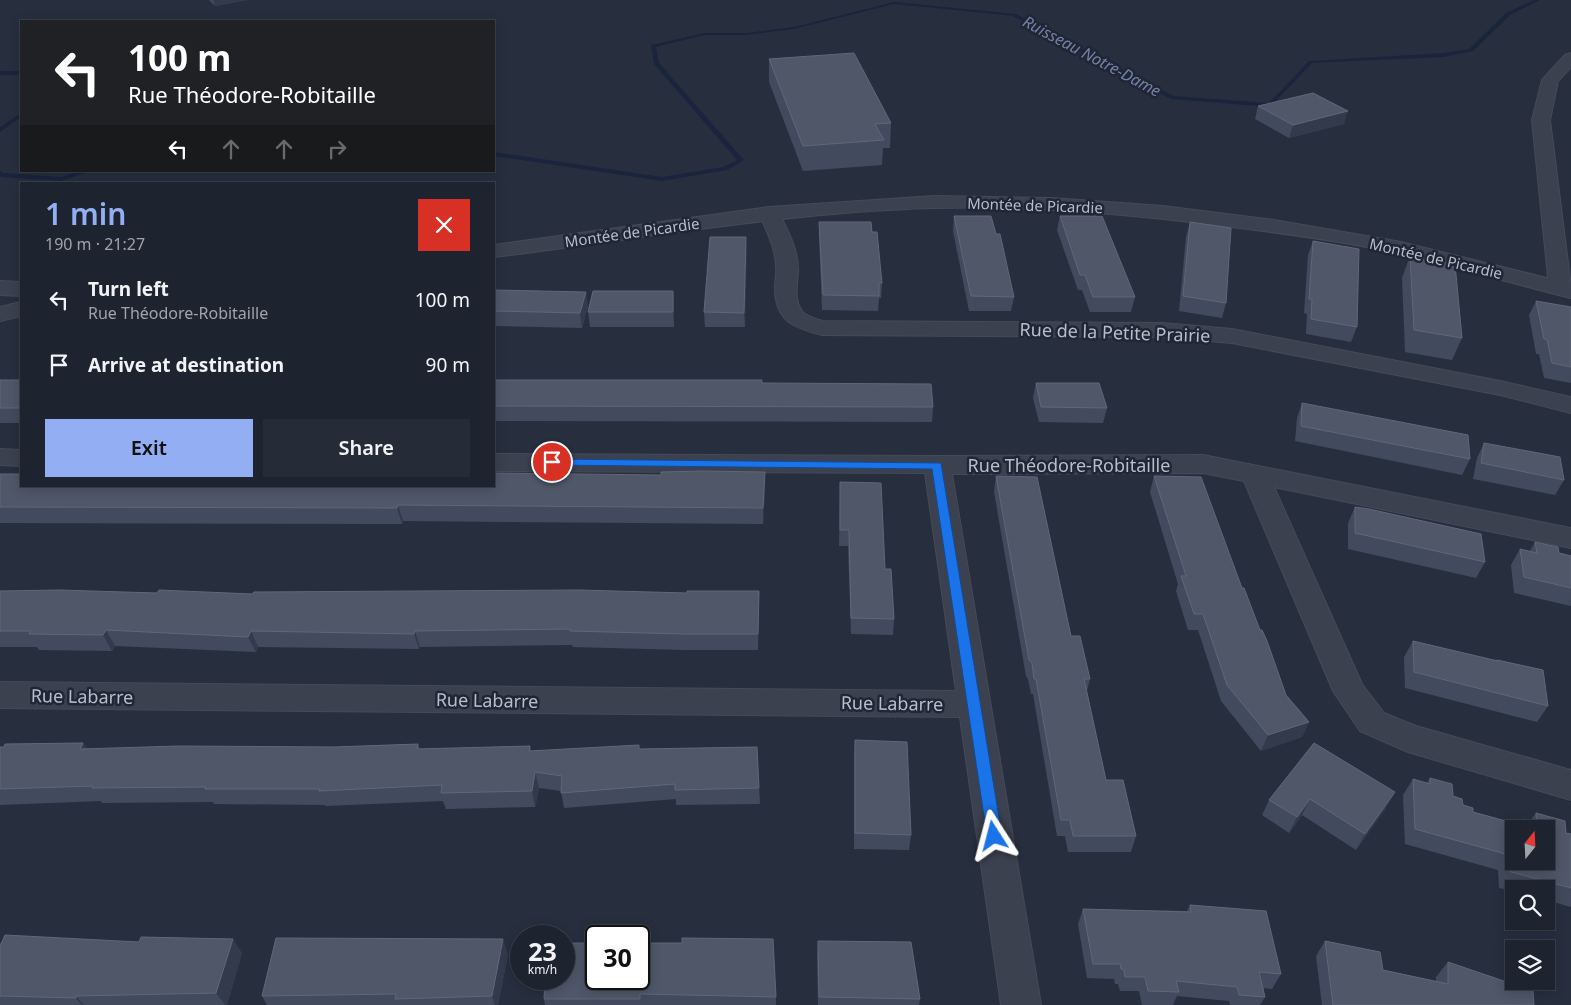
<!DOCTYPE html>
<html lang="en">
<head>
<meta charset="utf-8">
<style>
	body { margin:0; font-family:"Noto Sans",sans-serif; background:#252b37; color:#f1f3f6; height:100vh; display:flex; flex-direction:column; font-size:19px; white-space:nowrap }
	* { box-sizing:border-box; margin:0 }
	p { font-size:16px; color:#a0a4aa }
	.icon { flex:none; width:28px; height:28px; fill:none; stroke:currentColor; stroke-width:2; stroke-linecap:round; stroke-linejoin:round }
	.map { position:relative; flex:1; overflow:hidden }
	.details { position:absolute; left:20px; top:182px; width:475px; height:305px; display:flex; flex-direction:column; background:#1d232f; border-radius:0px; box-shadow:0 2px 12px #0003,0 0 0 1px #3b404b }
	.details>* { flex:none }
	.top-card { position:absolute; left:20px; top:20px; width:475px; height:152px; border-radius:0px; box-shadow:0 2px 12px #0003,0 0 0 1px #3b404b; background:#202124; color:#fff; overflow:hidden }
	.needle { width:32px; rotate:18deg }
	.fabs { position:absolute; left:1505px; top:820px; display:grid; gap:10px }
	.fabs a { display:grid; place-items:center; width:50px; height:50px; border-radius:0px; background:#1d232f; box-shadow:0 2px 12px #0003,0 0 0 1px #3b404b; font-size:25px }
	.speed { position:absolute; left:510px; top:925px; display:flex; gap:10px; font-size:25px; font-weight:700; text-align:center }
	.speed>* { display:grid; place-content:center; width:65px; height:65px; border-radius:50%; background:#1d232f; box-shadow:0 2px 12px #0003,0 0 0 1px #3b404b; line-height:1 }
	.speed small { font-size:12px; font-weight:400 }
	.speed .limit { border:2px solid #111; border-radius:8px; background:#fff; color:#111 }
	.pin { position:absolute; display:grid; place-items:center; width:42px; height:42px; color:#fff; margin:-21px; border:2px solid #fff; border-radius:50%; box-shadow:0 1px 5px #0007 }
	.me { position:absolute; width:55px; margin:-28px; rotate:351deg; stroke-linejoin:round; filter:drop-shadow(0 0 4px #0008) }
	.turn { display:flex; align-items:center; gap:18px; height:105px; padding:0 25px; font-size:22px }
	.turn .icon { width:65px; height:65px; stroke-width:2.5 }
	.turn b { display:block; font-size:35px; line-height:42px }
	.lanes { display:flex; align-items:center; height:48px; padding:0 25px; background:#0003; justify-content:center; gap:25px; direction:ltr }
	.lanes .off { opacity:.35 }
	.round { display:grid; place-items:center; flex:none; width:52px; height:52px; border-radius:0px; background:#252b37 }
	.head { display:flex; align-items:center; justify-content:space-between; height:85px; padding:0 25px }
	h1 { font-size:30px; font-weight:600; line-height:38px; color:#94aef3 }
	.primary-button { display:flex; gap:10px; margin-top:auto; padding:10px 25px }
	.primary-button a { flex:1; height:58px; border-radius:0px; background:#94aef3; color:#111; font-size:20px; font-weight:600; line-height:58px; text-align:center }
	.primary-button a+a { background:#252b37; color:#f1f3f6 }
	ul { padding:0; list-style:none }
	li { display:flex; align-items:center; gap:15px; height:65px; padding:0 25px }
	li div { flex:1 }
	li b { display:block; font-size:19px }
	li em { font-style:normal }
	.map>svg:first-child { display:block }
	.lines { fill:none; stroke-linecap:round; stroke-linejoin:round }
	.stream { fill:#1a253d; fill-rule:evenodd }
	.minor-casing { stroke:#454a59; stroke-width:2 }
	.tertiary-casing { stroke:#454a59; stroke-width:2 }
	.minor { fill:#3b414f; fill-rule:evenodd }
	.tertiary { fill:#3b414f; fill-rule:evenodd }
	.wall { fill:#424b5d }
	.shaded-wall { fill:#323a4c }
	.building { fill:#4f5769; stroke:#5f6778; fill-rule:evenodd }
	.route { fill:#1a73e8; stroke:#114b97 }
	.labels { text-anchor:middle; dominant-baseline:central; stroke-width:5; stroke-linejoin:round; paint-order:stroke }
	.far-street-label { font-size:15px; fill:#b8bdca; stroke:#202635 }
	.far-water-label { font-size:16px; font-style:italic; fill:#7383a7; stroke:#202635 }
	.street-label { font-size:18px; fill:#b8bdca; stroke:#202635 }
</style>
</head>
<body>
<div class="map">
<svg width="1571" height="1005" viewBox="0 0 1571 1005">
	<rect width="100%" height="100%" fill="#272f3f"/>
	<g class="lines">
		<path class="stream" d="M1534,0H1540L1510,15L1473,51L1444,57L1312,63L1270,107L1171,99L1013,16L894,4L794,29L746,35H704L656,47L659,63L744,160L727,170L662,181L494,156V152L662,177L723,167L737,160L654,64L651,45L704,33H746L794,27L894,2L1016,14L1174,96L1269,103L1309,61L1444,53L1469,49L1506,13Z
			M0,71H21V75H0Z
			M21,113V117L0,132V127Z
			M0,171L4,173L61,177L80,171H90L61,181L2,177L0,176Z"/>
		<defs>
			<path id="minor" d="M1571,53V67L1558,81L1550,120L1571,287L1568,292L1560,294L1552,292L1549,287L1532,120L1542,80L1565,55Z
				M769,207L776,209L779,213C788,231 799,251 798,272C797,284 794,301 802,311C807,317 816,319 823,321L1162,323L1232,329L1500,381L1571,397V413L1500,395L1232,343L1162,337L822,335C794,328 775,321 775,288C775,280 777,273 776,265C775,246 766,230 759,213L762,209Z
				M21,302V316L0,321V307Z
				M0,449L21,450V466L0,465Z
				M494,454L937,456L1203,455L1571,528V548L1274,487L1362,684L1384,713L1416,726L1571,770V800L1408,752L1360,731L1333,691L1244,481L1203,473L952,474L1041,1005H1001L960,717L0,708V682L956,691L925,473L494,471Z"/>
			<path id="tertiary" d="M935,196L1051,198L1163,206L1274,220L1401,242L1571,284V298C1514,284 1458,267 1401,254C1343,241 1282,233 1223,226C1128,214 1030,205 934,208C786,212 641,239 494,257V245L769,207Z
				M0,281L21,282V296L0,295Z"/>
		</defs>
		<use href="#minor" class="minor-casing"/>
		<use href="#tertiary" class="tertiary-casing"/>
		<use href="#minor" class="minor"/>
		<use href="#tertiary" class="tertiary"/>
	</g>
	<path class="wall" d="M209,0H247L215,6Z
		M769,59L891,123L890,148H883L882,165L803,171L769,82Z
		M1258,106L1344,124L1289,138L1255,119Z
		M954,216L996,234L1014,297L1011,311H969L953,231Z
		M1060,216L1135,297L1131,312H1090L1082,290H1078L1057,230Z
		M819,222L872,232L882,283L881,298H879L878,311L822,310L819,236Z
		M1190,222L1226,303L1222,318L1179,311L1186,237Z
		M746,237L745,327H705L704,312Z
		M1313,241L1357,327L1351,342L1306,334L1307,314L1304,313L1308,255Z
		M1410,256L1462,338L1452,360L1405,352L1402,278Z
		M494,290L588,306L582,328L494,326Z
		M673,291L674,306V327H590L588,312Z
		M1536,301L1571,307V383L1544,378L1539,354H1536L1529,315Z
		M0,380H21V423H0Z
		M494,380L762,383L933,407L932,422L494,421Z
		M1036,383L1107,408L1103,423L1039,422L1033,398Z
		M1302,403L1470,459L1462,475L1295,441L1297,418Z
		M1484,443L1564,480L1555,495L1473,479L1477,458Z
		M0,474L765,488L763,524L403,521L402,524L0,523Z
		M996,476L1071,636L1090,679L1087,691L1106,780L1136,836L1131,852H1068L1065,836H1057L1033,694H1031L1028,679L1026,676L994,492Z
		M1154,476L1242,588L1286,695L1309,722L1302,737L1261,751L1221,701L1198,630H1188L1176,591L1178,584L1150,492Z
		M840,482L885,569L894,619L893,635L851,634L848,546H839Z
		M1355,507L1485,562L1476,578L1348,549V523Z
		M1535,542L1559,553L1571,556V606L1514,593L1511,565L1520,549L1530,551Z
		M0,591L252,594L687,593L759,591L758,650H685L573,647L572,645L420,647L419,649L258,647L256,652L115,646L112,651L39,650L37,647H0Z
		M1413,641L1497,661V660L1548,706L1537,722L1405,688L1404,657Z
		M855,740L911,835L909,850L854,849V756Z
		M83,743L87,749L334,747L418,744L420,749L530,746L531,751L757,747L760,804L676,805V799L564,808L561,791L539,788L535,807L446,809L443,801L326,806L325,805L214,804L213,802L102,803L101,801L0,805V747Z
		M1314,743L1386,808L1356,850L1302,815L1289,833L1262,815L1269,800Z
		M1430,778L1463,805L1473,812L1520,825L1524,819L1530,821L1536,813L1566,833L1571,834V907L1546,900V889H1514V891L1499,888L1498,870L1405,844L1403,795L1413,779L1427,783Z
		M1190,905L1281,974L1272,989L1263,988L1265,997L1260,1005H1230L1229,1001L1177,996L1173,1005H1142L1139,991H1120L1118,984H1115L1114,979L1087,978L1078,924L1083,909L1187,911Z
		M818,941L920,999L919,1005H818L817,956Z
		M1325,941L1383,970L1436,981V977L1448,962L1534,1005H1322L1316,956Z
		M0,944L242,953L227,1005H0Z
		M508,954L498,1005H267L262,996Z
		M545,979L776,997V1005H545L544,999Z"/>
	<path class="shaded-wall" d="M213,0H247L215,6Z
		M1348,111L1344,124L1289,138L1293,125Z
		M746,237L747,251L745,327L744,313Z
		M673,291L674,306V327L673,312Z
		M586,292L588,306L582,328L580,313Z
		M765,472V488L763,524V508Z
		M398,505L403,521L402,524L397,508Z
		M759,591V607L758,650V634Z
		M106,630L115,646L112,651L103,635Z
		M251,631L258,647L256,652L248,637Z
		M415,631L420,647L419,649L414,634Z
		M1309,722L1302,737L1261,751L1268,735Z
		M83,743L93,758L80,749Z
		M535,772L539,788L535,807L532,791Z
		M1395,792L1386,808L1356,850L1365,834Z
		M1310,799L1302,815L1289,833L1297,817Z
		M233,939L242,953L227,1005H225L216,993Z
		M503,939L508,954L498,1005H495L492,996Z
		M76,996L84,1005H82L76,998Z"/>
	<path class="building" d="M854,53L891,123L875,124L884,140L803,146L769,59Z
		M1313,93L1348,111L1293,125L1258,106Z
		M954,216H991L996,234H1000L1014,297L971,296Z
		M1060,216H1102L1135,297H1093L1085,275H1080Z
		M819,222H871L872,232H877L882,283H879V296L823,295Z
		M1190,222L1231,228L1226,303L1183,296Z
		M710,237H746L744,313L704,312Z
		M1313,241L1359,249L1357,327L1311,319L1312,299H1309Z
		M1410,256L1455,264L1462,338L1414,330Z
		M494,290L586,292L580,313L494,311Z
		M593,291H673V312H588Z
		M1536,301L1571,307V367L1552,363L1547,339H1544Z
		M0,380H21V408H0Z
		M494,380H762V383L931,384L933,407L494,406Z
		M1036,383H1099L1107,408L1041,407Z
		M1302,403L1468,435L1470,459L1301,426Z
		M1484,443L1560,457L1564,480L1481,463Z
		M701,471L765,472L763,508L398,505L397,508L0,507V474H21V486H494V473L661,475V472Z
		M996,476L1037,477L1071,636H1080L1090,679H1084L1106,780H1123L1136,836H1073L1070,820H1061L1036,679H1034L1032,663L1029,660Z
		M1154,476L1201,477L1242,588H1244L1260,630H1262L1267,641L1286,695L1309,722L1268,735L1227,685L1203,614H1194L1181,576H1186Z
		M840,482L881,483L885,569H891L894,619L851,618L849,530H840Z
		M1355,507L1369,509L1481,534L1485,562L1355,533Z
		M1535,542L1558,547L1559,553L1571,556V588L1524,577L1520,549L1537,553Z
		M59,590L157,593L159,590L252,594L254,592L579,590L687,593V591H759L758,634H683L570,631V629L415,631L414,634L251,631L248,637L106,630L103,635L29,634L31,631H0V591Z
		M1413,641L1498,661L1497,660L1543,670L1548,706L1414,672Z
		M855,740L907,742L911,835L855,833Z
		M83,743L80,749L179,746L334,747L418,744L417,749L530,746L529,751L639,745V749L757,747L759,788L675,790V784L561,793L562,776L535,772L532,791L441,793L442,785L319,791L320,789H205L206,787L92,788L93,786L0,789V747H4L5,744Z
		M1314,743L1395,792L1365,834L1310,799L1297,817L1269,800Z
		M1430,778L1452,784L1453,796L1462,799L1463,805L1473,808V812L1524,826V819L1537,823L1536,813L1565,821L1566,833L1571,834V888L1511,872L1509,855L1415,829L1413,779L1430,784ZM1514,829H1546V861H1514Z
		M1190,905L1266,911L1281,974L1259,972L1265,997L1239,995L1237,987L1176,981L1179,992L1148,991L1145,977H1125L1124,970L1121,969L1120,964H1093L1083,909L1191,912Z
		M5,935L139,942L141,937L233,939L216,993L76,996V998L0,996V944H1Z
		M276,938L503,939L492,996L395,999L396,994L262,996Z
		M682,938L773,939L776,997L640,994V999H544L545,979H564V943H596V979H639V943H682Z
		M818,941L911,942L920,999L819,997Z
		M1325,941L1380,952L1383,970L1448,984V962L1533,991L1534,1005H1333Z"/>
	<path class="route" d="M552,459L941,463L1002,836L1000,840L994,842L989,840L987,836L932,469L548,465L546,462L548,460Z"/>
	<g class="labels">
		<g class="far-street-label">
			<text transform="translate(1035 205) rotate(2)">Montée de Picardie</text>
			<text transform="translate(632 232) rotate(-8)">Montée de Picardie</text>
			<text transform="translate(1436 258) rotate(13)">Montée de Picardie</text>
		</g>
		<g class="far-water-label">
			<text transform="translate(1092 56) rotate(28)">Ruisseau Notre-Dame</text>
		</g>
		<g class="street-label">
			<text transform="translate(1115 332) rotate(2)">Rue de la Petite Prairie</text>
			<text x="1069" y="465">Rue Théodore-Robitaille</text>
			<text transform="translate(82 696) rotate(1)">Rue Labarre</text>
			<text transform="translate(487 700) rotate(1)">Rue Labarre</text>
			<text transform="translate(892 703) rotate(1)">Rue Labarre</text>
		</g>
	</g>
</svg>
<div class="fabs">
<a><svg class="needle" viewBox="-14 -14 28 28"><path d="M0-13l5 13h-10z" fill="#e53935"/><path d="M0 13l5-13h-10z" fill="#a0a4aa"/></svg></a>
<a><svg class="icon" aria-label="search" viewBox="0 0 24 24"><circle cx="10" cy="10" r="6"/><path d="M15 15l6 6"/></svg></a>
<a><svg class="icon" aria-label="layers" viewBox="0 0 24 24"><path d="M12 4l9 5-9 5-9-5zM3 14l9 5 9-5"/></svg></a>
</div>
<div class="speed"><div>23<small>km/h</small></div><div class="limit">30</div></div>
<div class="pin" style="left:552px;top:462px;background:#d93025"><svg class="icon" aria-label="arrive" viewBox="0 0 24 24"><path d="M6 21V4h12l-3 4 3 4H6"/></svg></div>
<svg class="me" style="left:994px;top:836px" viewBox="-20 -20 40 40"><path d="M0-17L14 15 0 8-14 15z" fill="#1a73e8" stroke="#fff" stroke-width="4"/></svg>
<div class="top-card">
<div class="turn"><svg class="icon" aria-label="left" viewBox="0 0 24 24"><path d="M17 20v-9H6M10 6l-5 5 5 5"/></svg><div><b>100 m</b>Rue Théodore-Robitaille</div></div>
<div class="lanes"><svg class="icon" aria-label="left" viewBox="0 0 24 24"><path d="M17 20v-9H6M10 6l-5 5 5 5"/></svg><svg class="icon off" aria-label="ahead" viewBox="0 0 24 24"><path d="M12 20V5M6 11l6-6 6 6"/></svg><svg class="icon off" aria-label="ahead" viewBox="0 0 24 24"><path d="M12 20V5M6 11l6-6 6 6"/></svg><svg class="icon off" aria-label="right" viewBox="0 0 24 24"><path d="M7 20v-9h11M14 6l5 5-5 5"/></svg></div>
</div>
<section class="details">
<div class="head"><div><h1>1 min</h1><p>190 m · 21:27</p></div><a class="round" style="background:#d93025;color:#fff"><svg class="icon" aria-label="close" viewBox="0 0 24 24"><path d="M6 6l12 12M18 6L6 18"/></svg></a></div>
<ul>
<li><svg class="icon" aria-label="left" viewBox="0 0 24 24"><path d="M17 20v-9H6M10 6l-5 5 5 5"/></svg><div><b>Turn left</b><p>Rue Théodore-Robitaille</p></div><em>100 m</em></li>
<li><svg class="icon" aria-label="arrive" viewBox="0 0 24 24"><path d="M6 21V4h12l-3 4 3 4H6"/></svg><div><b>Arrive at destination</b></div><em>90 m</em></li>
</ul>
<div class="primary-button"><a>Exit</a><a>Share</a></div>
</section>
</div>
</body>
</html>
